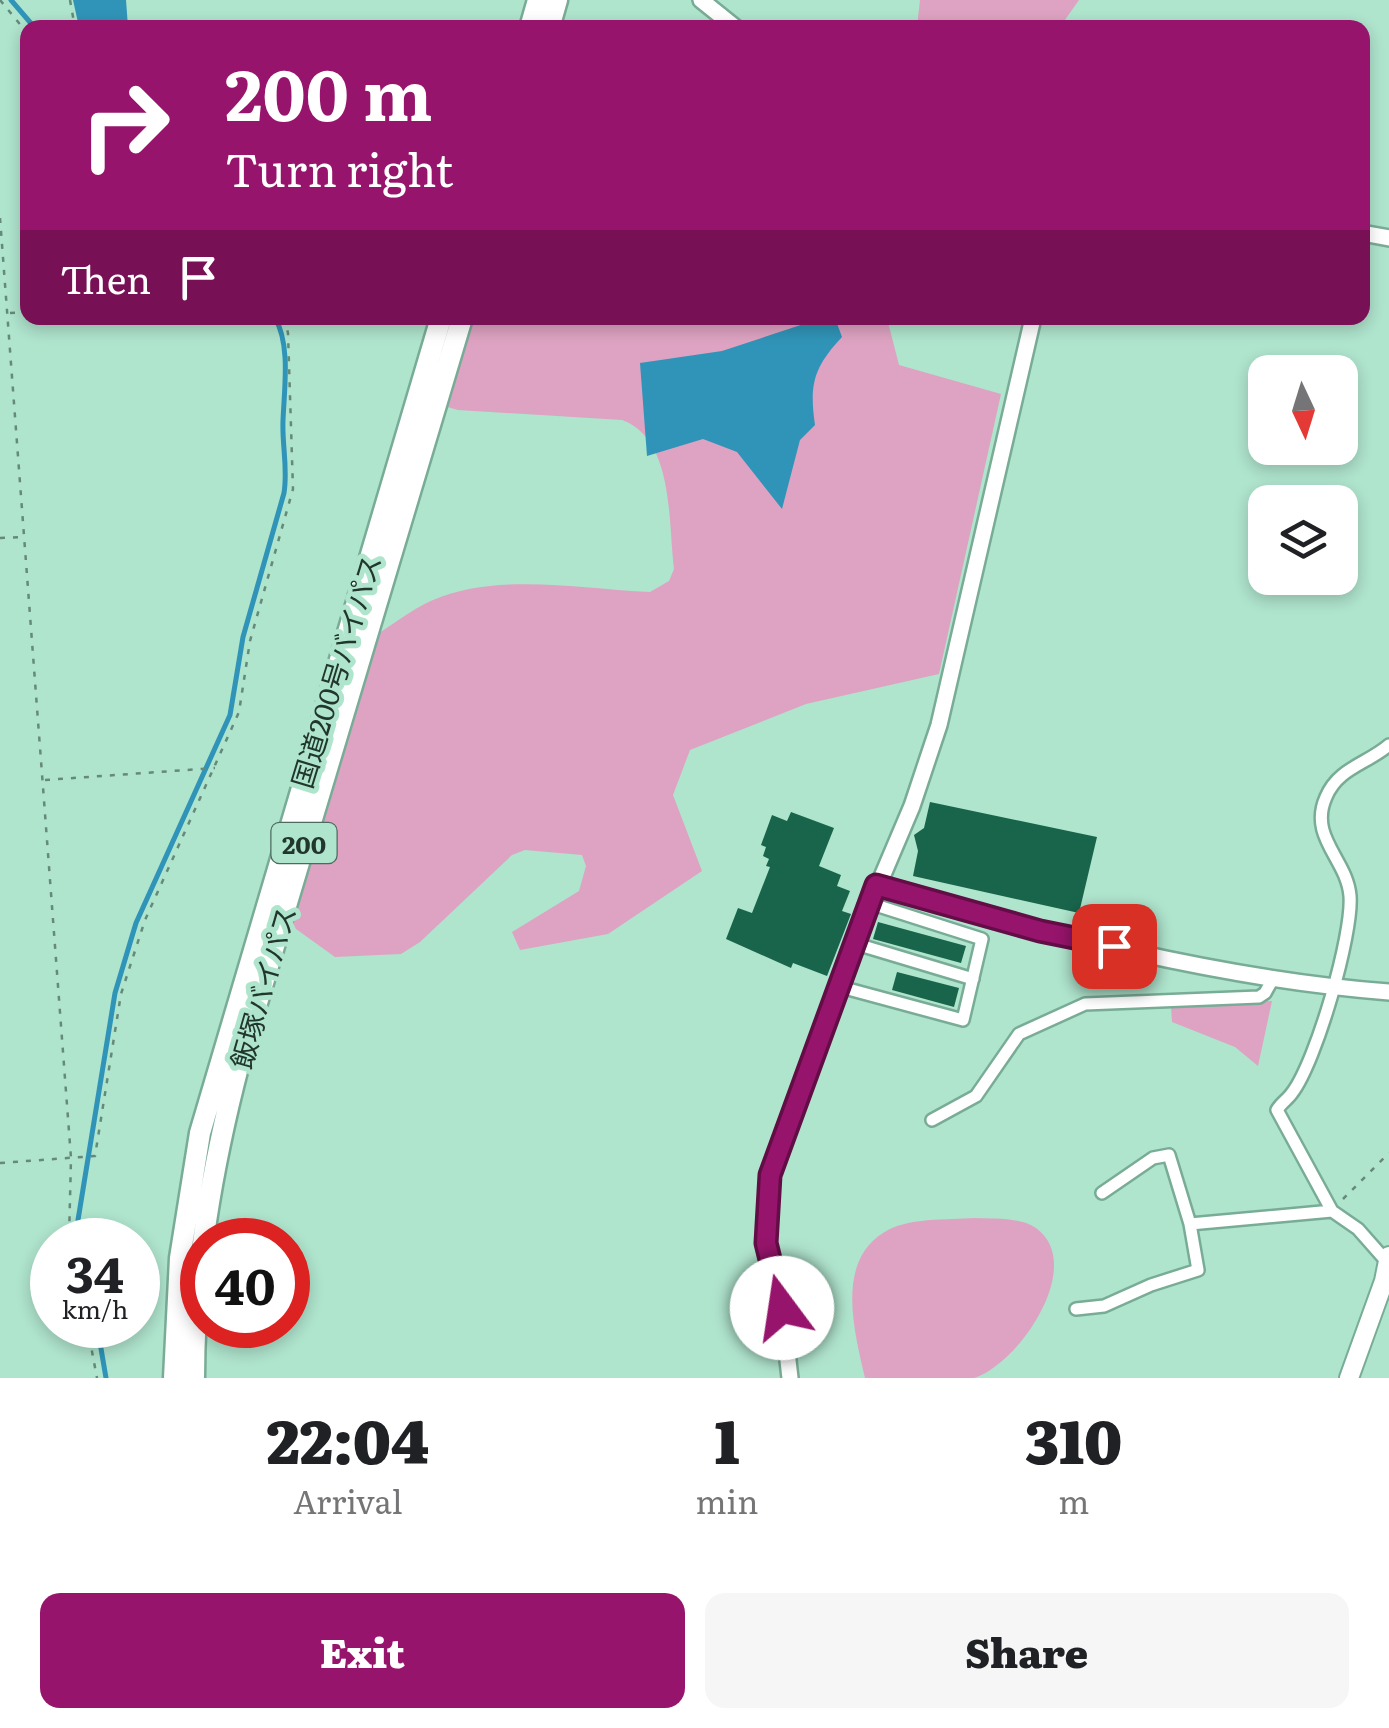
<!DOCTYPE html>
<html lang="en">
<head>
<meta charset="utf-8">
<style>
	body { margin:0; font-family:Literata,"Noto Sans JP",serif; background:#f6f6f6; color:#202124; height:100vh; display:flex; flex-direction:column; font-size:38px; white-space:nowrap }
	* { box-sizing:border-box; margin:0 }
	p { font-size:32px; color:#757577 }
	.icon { flex:none; width:55px; height:55px; fill:none; stroke:currentColor; stroke-width:2; stroke-linecap:round; stroke-linejoin:round }
	.map { position:relative; height:1378px; overflow:hidden }
	.details { display:flex; flex-direction:column; background:#fff; flex:1 }
	.details>* { flex:none }
	.guide { position:absolute; left:20px; top:20px; width:1350px; height:305px; border-radius:20px; box-shadow:0 5px 15px #0003; background:#96146b; color:#fff; overflow:hidden }
	.needle { width:65px; rotate:176deg }
	.buttons { position:absolute; left:1248px; top:355px; display:grid; gap:20px }
	.buttons a { display:grid; place-items:center; width:110px; height:110px; border-radius:20px; background:#fff; box-shadow:0 5px 15px #0003; font-size:50px }
	.speed { position:absolute; left:30px; top:1218px; display:flex; gap:20px; font-size:50px; font-weight:700; text-align:center }
	.speed>* { display:grid; place-content:center; width:130px; height:130px; border-radius:50%; background:#fff; box-shadow:0 5px 15px #0003; line-height:1 }
	.speed small { font-size:25px; font-weight:400 }
	.speed .limit { border:15px solid #d22; background:#fff; color:#111 }
	.pin { position:absolute; display:grid; place-items:center; width:85px; height:85px; color:#fff; margin:-42px; border-radius:20px; box-shadow:0 5px 15px #0006 }
	.me { position:absolute; width:110px; margin:-55px; rotate:346deg; stroke-linejoin:round; filter:drop-shadow(0 0 8px #0008) }
	.turn { display:flex; align-items:center; gap:35px; height:210px; padding:0 40px; font-size:45px }
	.turn .icon { width:130px; height:130px; stroke-width:2.5 }
	.turn b { display:block; font-size:70px; line-height:85px }
	.then { display:flex; align-items:center; height:95px; padding:0 40px; background:#0003; gap:20px; font-size:38px }
	.eta { display:flex; justify-content:space-evenly; align-items:center; height:170px; text-align:center }
	.eta b { font-size:60px; font-weight:800; line-height:70px }
	.primary-button { display:flex; gap:20px; margin-top:auto; padding:20px 40px }
	.primary-button a { flex:1; height:115px; border-radius:20px; background:#96146b; color:#fff; font-size:40px; font-weight:800; line-height:115px; text-align:center }
	.primary-button a+a { background:#f6f6f6; color:#202124 }
	.map>svg:first-child { display:block }
	.green { fill:#dea3c2 }
	.water { fill:#3094b8 }
	.lines { fill:none; stroke-linecap:round; stroke-linejoin:round }
	.stream { stroke:#3094b8; stroke-width:5 }
	.building { fill:#19654c }
	.minor-casing { stroke:#79ac96; stroke-width:16 }
	.tertiary-casing { stroke:#79ac96; stroke-width:20 }
	.secondary-casing { stroke:#79ac96; stroke-width:22 }
	.trunk-casing { stroke:#79ac96; stroke-width:25 }
	.path { stroke:#65897a; stroke-width:2.5; stroke-dasharray:5 8; stroke-linecap:butt }
	.minor { stroke:#fff; stroke-width:11 }
	.tertiary { stroke:#fff; stroke-width:15 }
	.secondary { stroke:#fff; stroke-width:18 }
	.trunk { stroke:#fff; stroke-width:20 }
	.route-casing { stroke:#620d46; stroke-width:25 }
	.route { stroke:#96146b; stroke-width:18 }
	.labels { text-anchor:middle; dominant-baseline:central; stroke-width:10; stroke-linejoin:round; paint-order:stroke }
	.shield { fill:#afe4cd; stroke:#4c6a5d; stroke-width:2.5 }
	.shield-label { font-size:25px; font-weight:bold; fill:#21362d }
	.street-label { font-size:28px; fill:#21362d; stroke:#afe4cd }
</style>
</head>
<body>
<div class="map">
<svg width="1389" height="1378" viewBox="0 0 1389 1378">
	<rect width="100%" height="100%" fill="#afe4cd"/>
	<path class="green" d="M920,0H1079L1060,27H917Z
		M461,318H887L899,365L1001,394L939,674L806,704L690,750L673,795L702,871L608,934L520,950L512,932L579,891L586,866L582,855L525,850L512,855L420,942L401,954L335,957L296,929L283,905L367,641C388,628 410,610 433,600C497,572 582,589 650,592L669,581L674,569C668,520 674,439 622,420L458,410L433,403Z
		M1272,1001L1258,1066L1235,1047L1172,1022L1171,1006Z
		M975,1218C992,1219 1021,1217 1036,1228C1087,1265 1018,1365 974,1378C956,1378 888,1378 865,1378C855,1334 835,1263 883,1233C907,1217 947,1220 975,1218Z"/>
	<path class="water" d="M73,0H126L128,27H79Z
		M822,318H835L842,337C814,367 809,384 815,425L800,440L782,509L737,452L703,439L647,456L640,363L722,351Z"/>
	<g class="lines">
		<path class="stream" d="M11,0L35,28
			M80,1240L78,1220L115,993L136,923L230,715L243,637L284,493C288,468 282,446 283,421C284,390 291,345 275,318
			M97,1325L106,1378"/>
	</g>
	<path class="building" d="M930,802L1097,837L1079,913L913,876L918,851L914,835L924,828Z
		M791,812L834,828L819,866L841,875L837,886L850,891L842,911L851,914L827,976L793,963L791,968L726,939L738,908L752,913L770,867L766,866L769,859L763,856L766,847L761,845L772,815L787,821Z
		M878,922L966,946L961,963L873,939Z
		M897,972L959,988L954,1007L892,990Z"/>
	<g class="lines">
		<defs>
			<path id="minor" d="M853,943L973,979
				M837,986L963,1020L982,939L869,903
				M932,1120L976,1096L1019,1034L1085,1004L1259,997L1265,993L1274,977
				M1102,1193L1153,1158L1169,1155L1190,1224
				M1332,1211L1277,1110C1281,1103 1288,1099 1292,1093C1316,1062 1353,934 1350,896C1347,859 1308,837 1326,797C1338,768 1367,764 1389,745
				M1076,1309L1104,1306L1151,1285L1198,1270L1190,1224L1332,1211L1358,1229L1388,1263"/>
			<path id="tertiary" d="M701,0L736,28
				M1362,233L1389,238
				M876,885C1042,932 1217,979 1389,992
				M790,1378L782,1308L766,1243L771,1175L848,957L912,806L939,725L1033,318"/>
			<path id="secondary" d="M1349,1378L1384,1281L1389,1256"/>
			<path id="trunk" d="M530,28L538,0
				M549,28L557,0
				M174,1378L180,1258L200,1133L441,318
				M194,1378C194,1270 212,1167 239,1063L462,318"/>
		</defs>
		<use href="#minor" class="minor-casing"/>
		<use href="#tertiary" class="tertiary-casing"/>
		<use href="#secondary" class="secondary-casing"/>
		<use href="#trunk" class="trunk-casing"/>
		<path class="path" d="M0,0L28,34
			M70,0L75,28
			M0,218L71,1158L69,1240
			M10,313L28,312
			M0,538L23,537
			M45,780L215,768
			M0,1163L95,1156L121,994L145,920L239,712L250,641L293,489L288,333L284,318
			M1343,1199L1389,1153
			M87,1325L97,1378"/>
		<use href="#minor" class="minor"/>
		<use href="#tertiary" class="tertiary"/>
		<use href="#secondary" class="secondary"/>
		<use href="#trunk" class="trunk"/>
	</g>
	<g class="lines">
		<defs>
			<path id="route" d="M782,1308L766,1243L770,1175L876,885L1040,931L1114,946"/>
		</defs>
		<use href="#route" class="route-casing"/>
		<use href="#route" class="route"/>
	</g>
	<g class="labels">
		<rect class="shield" x="271.5" y="823" width="65" height="40" rx="8"/>
		<g class="shield-label">
			<text x="304" y="843">200</text>
		</g>
		<g class="street-label">
			<text transform="translate(335 671) rotate(-73)">国道200号バイパス</text>
			<text transform="translate(262 987) rotate(-74)">飯塚バイパス</text>
		</g>
	</g>
</svg>
<div class="buttons">
<a><svg class="needle" viewBox="-14 -14 28 28"><path d="M0-13l5 13h-10z" fill="#e53935"/><path d="M0 13l5-13h-10z" fill="#757577"/></svg></a>
<a><svg class="icon" aria-label="layers" viewBox="0 0 24 24"><path d="M12 4l9 5-9 5-9-5zM3 14l9 5 9-5"/></svg></a>
</div>
<div class="speed"><div>34<small>km/h</small></div><div class="limit">40</div></div>
<div class="pin" style="left:1114px;top:946px;background:#d93025"><svg class="icon" aria-label="arrive" viewBox="0 0 24 24"><path d="M6 21V4h12l-3 4 3 4H6"/></svg></div>
<svg class="me" style="left:782px;top:1308px" viewBox="-20 -20 40 40"><circle r="19" fill="#fff"/><path d="M0-13L10 11 0 6-10 11z" fill="#96146b"/></svg>
<div class="guide">
<div class="turn"><svg class="icon" aria-label="right" viewBox="0 0 24 24"><path d="M7 20v-9h11M14 6l5 5-5 5"/></svg><div><b>200 m</b>Turn right</div></div>
<div class="then">Then<svg class="icon" aria-label="arrive" viewBox="0 0 24 24"><path d="M6 21V4h12l-3 4 3 4H6"/></svg></div>
</div>
</div>
<section class="details">
<div class="eta">
<div><b>22:04</b><p>Arrival</p></div>
<div><b>1</b><p>min</p></div>
<div><b>310</b><p>m</p></div>
</div>
<div class="primary-button"><a>Exit</a><a>Share</a></div>
</section>
</body>
</html>
